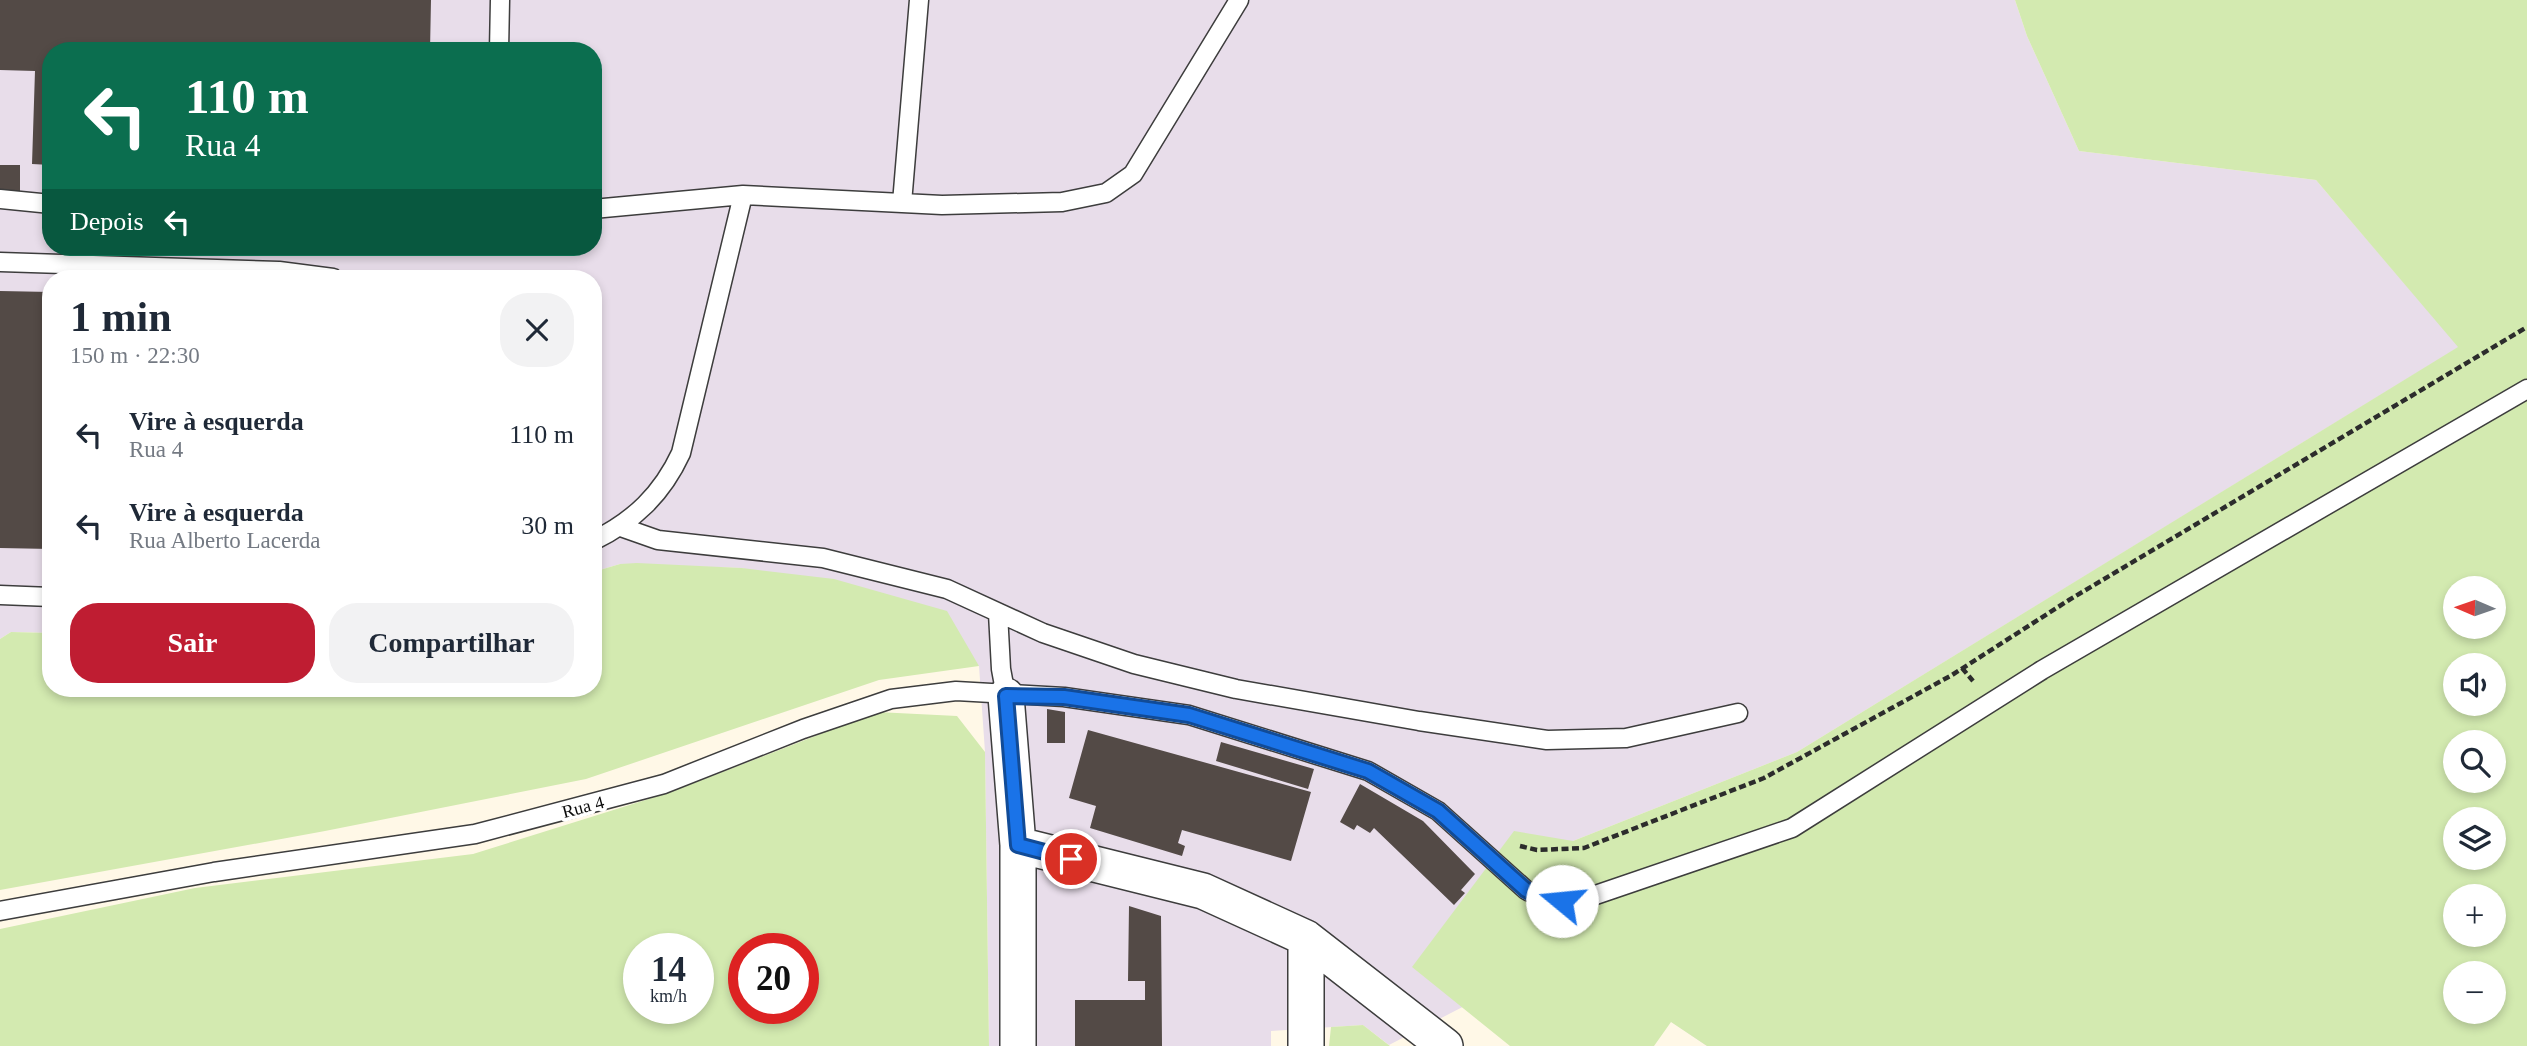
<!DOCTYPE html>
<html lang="pt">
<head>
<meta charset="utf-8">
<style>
	body { margin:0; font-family:"Times New Roman",serif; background:#f2f2f3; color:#1f2937; height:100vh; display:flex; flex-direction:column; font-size:26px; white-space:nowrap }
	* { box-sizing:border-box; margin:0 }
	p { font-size:23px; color:#747a83 }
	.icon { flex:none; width:38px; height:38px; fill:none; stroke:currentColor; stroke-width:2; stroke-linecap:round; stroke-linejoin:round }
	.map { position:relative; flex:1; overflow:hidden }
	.details { position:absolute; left:42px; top:270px; width:560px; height:427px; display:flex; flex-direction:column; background:#fff; border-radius:28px; box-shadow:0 4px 10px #0003 }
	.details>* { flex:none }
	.banner { position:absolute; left:42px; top:42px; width:560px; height:214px; border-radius:28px; box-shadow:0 4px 10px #0003; background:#0b6e4f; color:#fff; overflow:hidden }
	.needle { width:46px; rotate:272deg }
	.controls { position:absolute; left:2443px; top:576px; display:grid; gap:14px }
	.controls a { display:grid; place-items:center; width:63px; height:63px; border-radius:50%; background:#fff; box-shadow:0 4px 10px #0003; font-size:35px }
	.speed { position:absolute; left:623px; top:933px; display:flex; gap:14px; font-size:35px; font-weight:700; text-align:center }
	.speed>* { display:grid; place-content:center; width:91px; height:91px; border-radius:50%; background:#fff; box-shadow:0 4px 10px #0003; line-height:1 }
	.speed small { font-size:18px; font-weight:400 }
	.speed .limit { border:10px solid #d22; background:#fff; color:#111 }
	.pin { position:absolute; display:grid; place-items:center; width:60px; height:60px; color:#fff; margin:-30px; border:4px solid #fff; border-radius:50%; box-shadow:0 2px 7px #0007 }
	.me { position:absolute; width:77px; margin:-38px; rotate:287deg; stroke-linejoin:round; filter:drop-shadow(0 0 5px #0008) }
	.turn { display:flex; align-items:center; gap:24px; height:147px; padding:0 28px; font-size:32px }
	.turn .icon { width:91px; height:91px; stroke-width:2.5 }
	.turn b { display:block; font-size:49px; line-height:60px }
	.then { display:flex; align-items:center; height:66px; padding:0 28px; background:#0003; gap:14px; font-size:26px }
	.round { display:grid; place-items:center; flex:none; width:74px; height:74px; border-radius:28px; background:#f2f2f3 }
	.summary { display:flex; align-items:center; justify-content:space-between; height:119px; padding:0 28px }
	h1 { font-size:42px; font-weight:800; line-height:52px }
	.primary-button { display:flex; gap:14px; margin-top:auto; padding:14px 28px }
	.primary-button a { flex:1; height:80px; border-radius:28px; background:#bf1d32; color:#fff; font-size:28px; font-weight:800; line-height:80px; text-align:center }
	.primary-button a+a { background:#f2f2f3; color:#1f2937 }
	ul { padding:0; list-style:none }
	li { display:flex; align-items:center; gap:21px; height:91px; padding:0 28px }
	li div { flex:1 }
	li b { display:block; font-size:26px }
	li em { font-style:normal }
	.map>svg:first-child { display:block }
	.industrial { fill:#e8ddea; fill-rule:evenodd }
	.green { fill:#d3eab0; fill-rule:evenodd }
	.building { fill:#534a46 }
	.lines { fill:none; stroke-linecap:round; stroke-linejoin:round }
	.service-casing { stroke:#3d3d3d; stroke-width:21 }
	.minor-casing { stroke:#3d3d3d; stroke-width:38 }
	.path { stroke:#2c2c2c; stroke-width:4.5; stroke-dasharray:7 3.5; stroke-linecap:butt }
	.service { stroke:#fff; stroke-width:18 }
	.minor { stroke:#fff; stroke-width:35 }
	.route-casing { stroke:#114b97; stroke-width:18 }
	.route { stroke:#1a73e8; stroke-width:12 }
	.labels { text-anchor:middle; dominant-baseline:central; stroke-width:7; stroke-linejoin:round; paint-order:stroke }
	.street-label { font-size:18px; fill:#0a0a0a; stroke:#fff }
</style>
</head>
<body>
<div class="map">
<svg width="2527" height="1046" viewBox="0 0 2527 1046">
	<rect width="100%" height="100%" fill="#fff8e7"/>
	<path class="industrial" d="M0,0H2015L2027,36L2079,151L2316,180L2459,347L1797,752L1573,841L1707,1046L1569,952L1389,1045L1363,1025L1271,1031V1046H989L985,752L979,666L742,568L620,564L593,572V278H51V633L11,632L0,639ZM51,51H593V247H51Z"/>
	<path class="green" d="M2015,0H2527V1046H1707L1671,1022L1654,1046H1510L1412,967L1514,831L1573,841L1797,752L2458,347L2316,180L2079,151L2027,36ZM2455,588H2494V626H2455ZM2455,665H2494V704H2455ZM2455,742H2494V780H2455ZM2455,819H2494V858H2455ZM2455,896H2494V934H2455ZM2455,973H2494V1012H2455Z
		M637,563L742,568L834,579L947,611L979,666L879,680L586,779L325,831L0,890V639L11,632L51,633V688H593V572L620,564Z
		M877,712L957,716L985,752L989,1046H0V929L195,888L473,854L671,792ZM639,948H698V1008H639ZM744,948H803V1008H744Z
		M1363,1025L1390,1046H1329L1331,1027Z"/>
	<path class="building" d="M0,0H431L430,51H51V165L32,164L35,71L0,70Z
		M0,165H20V191H0Z
		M0,291L51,292V549L0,548Z
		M1047,709L1065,712V743H1047Z
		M1088,730L1311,792L1291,861L1182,830L1178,843L1185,846L1182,856L1090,828L1096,806L1069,798Z
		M1221,742L1314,769L1308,789L1216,761Z
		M1360,784L1423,821L1475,874L1461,890L1465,893L1454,905L1374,828L1370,833L1357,825L1354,830L1340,822Z
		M1129,906L1161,916L1162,1046H1075V1000H1145V981H1128Z"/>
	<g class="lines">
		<defs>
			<path id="service" d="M499,51L500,0
				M743,195L942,205L1062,202L1106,193L1133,174L1239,0
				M0,199L51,204
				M902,203L919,0
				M593,209L743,195L681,453C662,494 634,521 593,541
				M0,262L279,271L333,278
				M621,527L658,540L823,558L947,589L1043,633L1134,664L1236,689L1419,721L1547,740L1626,738L1738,713
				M0,595L51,597
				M998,613L1001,669L1006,696
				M0,911L214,872L475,834L664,784L803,729L891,699L956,691L1064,697L1189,715L1368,771L1438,811L1526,890L1543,899L1575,902L1792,828L2042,670L2527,389"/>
			<path id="minor" d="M1006,696L1018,845V1046
				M1018,845L1203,891L1306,938L1445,1046
				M1306,1046V938"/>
		</defs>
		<use href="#service" class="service-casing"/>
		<use href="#minor" class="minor-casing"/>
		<path class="path" d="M1962,668L1973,681
			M1520,846L1537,850L1584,848L1764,778L1952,675L2069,600L2527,327"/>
		<use href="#service" class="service"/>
		<use href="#minor" class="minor"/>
	</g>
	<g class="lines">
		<defs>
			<path id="route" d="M1071,859L1018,845L1006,696L1064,697L1189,715L1368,771L1438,811L1526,890L1543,899L1562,901"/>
		</defs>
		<use href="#route" class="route-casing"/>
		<use href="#route" class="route"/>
	</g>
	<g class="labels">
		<g class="street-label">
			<text transform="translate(583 807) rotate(-15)">Rua 4</text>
		</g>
	</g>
</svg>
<div class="controls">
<a><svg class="needle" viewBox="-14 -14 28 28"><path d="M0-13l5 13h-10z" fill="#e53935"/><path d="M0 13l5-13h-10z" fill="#747a83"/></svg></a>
<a><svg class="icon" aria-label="sound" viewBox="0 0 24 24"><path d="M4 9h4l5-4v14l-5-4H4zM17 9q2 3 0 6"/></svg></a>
<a><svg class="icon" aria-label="search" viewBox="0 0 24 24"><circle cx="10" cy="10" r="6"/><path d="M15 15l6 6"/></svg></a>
<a><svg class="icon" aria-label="layers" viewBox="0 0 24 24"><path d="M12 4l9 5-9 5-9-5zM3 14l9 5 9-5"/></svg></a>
<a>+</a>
<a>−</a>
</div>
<div class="speed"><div>14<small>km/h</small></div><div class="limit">20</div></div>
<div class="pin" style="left:1071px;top:859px;background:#d93025"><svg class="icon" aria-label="arrive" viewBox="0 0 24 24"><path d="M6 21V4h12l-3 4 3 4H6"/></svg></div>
<svg class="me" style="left:1562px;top:901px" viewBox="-20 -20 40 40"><circle r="19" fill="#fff"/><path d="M0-13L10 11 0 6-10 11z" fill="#1a73e8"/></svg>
<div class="banner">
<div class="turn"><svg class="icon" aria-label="left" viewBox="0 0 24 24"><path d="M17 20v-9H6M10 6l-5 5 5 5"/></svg><div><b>110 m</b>Rua 4</div></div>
<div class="then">Depois<svg class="icon" aria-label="left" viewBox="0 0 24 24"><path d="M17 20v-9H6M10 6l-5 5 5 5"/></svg></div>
</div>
<section class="details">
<div class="summary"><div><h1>1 min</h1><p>150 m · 22:30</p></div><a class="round"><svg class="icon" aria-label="close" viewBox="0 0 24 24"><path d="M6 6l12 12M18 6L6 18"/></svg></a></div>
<ul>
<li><svg class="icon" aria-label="left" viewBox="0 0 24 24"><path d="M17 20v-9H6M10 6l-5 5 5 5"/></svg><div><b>Vire à esquerda</b><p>Rua 4</p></div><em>110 m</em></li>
<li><svg class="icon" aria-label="left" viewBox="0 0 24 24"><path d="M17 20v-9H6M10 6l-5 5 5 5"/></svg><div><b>Vire à esquerda</b><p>Rua Alberto Lacerda</p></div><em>30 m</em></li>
</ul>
<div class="primary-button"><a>Sair</a><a>Compartilhar</a></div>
</section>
</div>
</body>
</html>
